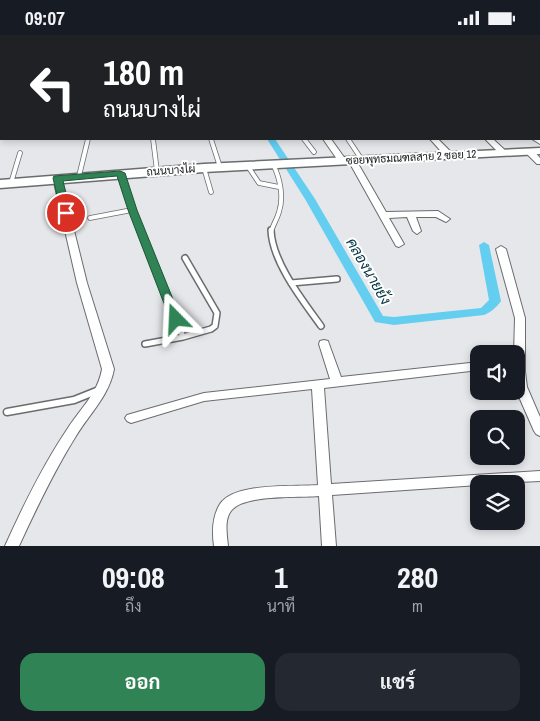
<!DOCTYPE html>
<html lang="th">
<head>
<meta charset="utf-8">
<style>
	body { margin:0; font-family:"Archivo Narrow",Sarabun,sans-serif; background:#242831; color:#f1f3f6; height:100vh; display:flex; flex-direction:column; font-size:19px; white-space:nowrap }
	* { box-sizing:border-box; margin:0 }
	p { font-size:16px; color:#9ea1a6 }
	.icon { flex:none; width:28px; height:28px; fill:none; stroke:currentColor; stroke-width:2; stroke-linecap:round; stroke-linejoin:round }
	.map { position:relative; height:511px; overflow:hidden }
	.panel { display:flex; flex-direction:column; background:#171b24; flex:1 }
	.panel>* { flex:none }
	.banner { position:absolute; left:0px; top:0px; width:540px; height:105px; box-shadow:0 2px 8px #0003; background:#202124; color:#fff; overflow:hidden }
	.controls { position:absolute; left:470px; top:310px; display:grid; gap:10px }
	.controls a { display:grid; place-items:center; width:55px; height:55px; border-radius:10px; background:#171b24; box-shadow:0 2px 8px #0003; font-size:25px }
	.pin { position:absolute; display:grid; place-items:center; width:42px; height:42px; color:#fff; margin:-21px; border:2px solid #fff; border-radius:50%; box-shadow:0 1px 5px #0007 }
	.me { position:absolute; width:55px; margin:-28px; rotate:339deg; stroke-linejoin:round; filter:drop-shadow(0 0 4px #0008) }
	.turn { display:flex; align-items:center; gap:18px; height:105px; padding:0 20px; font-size:22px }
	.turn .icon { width:65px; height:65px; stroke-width:2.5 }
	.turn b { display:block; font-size:35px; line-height:42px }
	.eta { display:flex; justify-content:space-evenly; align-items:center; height:85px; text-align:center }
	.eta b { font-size:30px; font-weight:700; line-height:35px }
	.cta { display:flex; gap:10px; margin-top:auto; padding:10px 20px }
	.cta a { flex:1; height:58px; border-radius:15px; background:#2f8355; color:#fff; font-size:20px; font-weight:700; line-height:58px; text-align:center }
	.cta a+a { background:#242831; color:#f1f3f6 }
	.status { display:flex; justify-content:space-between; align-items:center; height:35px; padding:0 25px; background:#171b24; direction:ltr }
	.status svg { height:14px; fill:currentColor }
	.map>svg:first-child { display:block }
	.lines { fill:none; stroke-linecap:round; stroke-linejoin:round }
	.canal { fill:#64cef1; fill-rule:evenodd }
	.lane-far2-casing { stroke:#6a6c6e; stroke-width:5.5 }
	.lane-far1-casing { stroke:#6a6c6e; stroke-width:8 }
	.lane-casing { stroke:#6a6c6e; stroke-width:9 }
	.street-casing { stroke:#6a6c6e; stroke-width:2 }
	.secondary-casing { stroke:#6a6c6e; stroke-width:3 }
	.lane-far2 { stroke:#fff; stroke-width:4 }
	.lane-far1 { stroke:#fff; stroke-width:5 }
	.lane { stroke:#fff; stroke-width:6 }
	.street { fill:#fff; fill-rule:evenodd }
	.secondary { fill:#fff; fill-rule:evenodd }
	.route { fill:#2f8355; stroke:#1f5537 }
	.labels { text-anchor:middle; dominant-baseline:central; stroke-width:4; stroke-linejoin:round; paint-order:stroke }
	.far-street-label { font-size:11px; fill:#161718; stroke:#fff }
	.water-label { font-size:15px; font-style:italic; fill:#023543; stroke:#fff }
</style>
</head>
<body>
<div class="status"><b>09:07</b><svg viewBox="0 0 49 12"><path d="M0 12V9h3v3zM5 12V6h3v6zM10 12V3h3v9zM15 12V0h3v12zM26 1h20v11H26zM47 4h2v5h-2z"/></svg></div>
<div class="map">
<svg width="540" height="511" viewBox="0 0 540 511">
	<rect width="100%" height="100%" fill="#e5e7ea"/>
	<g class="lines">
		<path class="canal" d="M539,36H540V40H539Z
			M267,104H275L315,164L383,281L394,282L481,273L489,265L479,210L484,207L489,210L501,266C497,272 490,278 484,280L394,290L375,287L305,164Z"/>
		<defs>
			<path id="lane-far2" d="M153,104L157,136
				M211,104L220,132
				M304,104L314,117
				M348,104L362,125
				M247,130L259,148L279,152
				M204,133L211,157
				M121,139L141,197
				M79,141L88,104
				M11,148L20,118
				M90,183L132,175
				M271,197C273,190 277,184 279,177C284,162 280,143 273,129"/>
			<path id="lane-far1" d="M140,195L183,302L145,309
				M271,195C272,227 303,266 321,291
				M291,248L337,244
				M183,302L211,294L215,291L217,278L185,223"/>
			<path id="lane" d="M7,377L74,365L99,355"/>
			<path id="street" d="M0,0H3L4,1L0,3Z
				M357,0H363V1H357Z
				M0,13H1V17H0Z
				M539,60H540V65H539Z
				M539,103H540V109L532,104Z
				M323,104H331L346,125L345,127H339Z
				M430,104H438L453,119V123H447Z
				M485,104H493L508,118L504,120H501Z
				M526,114H532L540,123V129H537L526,118Z
				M349,123H352L356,125L386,177L438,176L450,184L446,187L436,182H416L421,196L417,199L413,196L407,182L389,183L404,209L399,212L396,211L348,125Z
				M54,141H60L61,143L87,248L114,334C109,361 90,378 76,401C54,436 36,474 19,511H5C23,471 43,430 68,393C81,373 98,358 102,334L77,248L53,143Z
				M501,211L506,214L525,283V337L527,352L540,382V401L536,399L534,396L516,355V319H514L515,283L496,214Z
				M324,305L328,306L329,309L341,342L479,327V335L324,353L331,449L540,436V446L479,449V450L332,460L336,511H322L319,461C298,463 243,459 231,476C224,485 227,500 228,511H214C212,497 212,482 220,469C235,447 294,452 318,450L312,354L204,366L131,388L127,386L125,383L127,380L204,358L330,344L319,309L320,306Z"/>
			<path id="secondary" d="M540,113V119L204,137L0,153V145L204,129Z"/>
		</defs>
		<use href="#lane-far2" class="lane-far2-casing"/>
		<use href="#lane-far1" class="lane-far1-casing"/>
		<use href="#lane" class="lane-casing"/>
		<use href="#street" class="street-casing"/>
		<use href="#secondary" class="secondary-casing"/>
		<use href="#lane-far2" class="lane-far2"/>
		<use href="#lane-far1" class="lane-far1"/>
		<use href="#lane" class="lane"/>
		<use href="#street" class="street"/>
		<use href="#secondary" class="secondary"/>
	</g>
	<path class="route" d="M120,136L125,138L137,175L181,284L180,287L176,288L170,284L128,175L117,141L63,146L71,178L66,181L61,178L53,143L54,141Z"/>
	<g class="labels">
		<g class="far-street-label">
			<text transform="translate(411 122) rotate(-3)">ซอยพุทธมณฑลสาย 2 ซอย 12</text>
			<text transform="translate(171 135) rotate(-4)">ถนนบางไผ่</text>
		</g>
		<g class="water-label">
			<text transform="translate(369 236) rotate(60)">คลองนายย้ง</text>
		</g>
	</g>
</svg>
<div class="controls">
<a><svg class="icon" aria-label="sound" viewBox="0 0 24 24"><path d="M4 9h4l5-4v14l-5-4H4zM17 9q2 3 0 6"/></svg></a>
<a><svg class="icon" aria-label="search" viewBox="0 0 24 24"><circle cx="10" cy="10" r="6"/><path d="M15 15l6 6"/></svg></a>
<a><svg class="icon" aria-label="layers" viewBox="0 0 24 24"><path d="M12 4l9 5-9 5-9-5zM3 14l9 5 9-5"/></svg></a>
</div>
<div class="pin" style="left:66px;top:178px;background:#d93025"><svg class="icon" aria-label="arrive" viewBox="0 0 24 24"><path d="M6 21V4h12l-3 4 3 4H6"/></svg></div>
<svg class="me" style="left:176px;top:284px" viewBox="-20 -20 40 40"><path d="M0-17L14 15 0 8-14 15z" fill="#2f8355" stroke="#fff" stroke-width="4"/></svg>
<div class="banner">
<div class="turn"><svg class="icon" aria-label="left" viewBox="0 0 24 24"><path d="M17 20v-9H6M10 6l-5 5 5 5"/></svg><div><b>180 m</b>ถนนบางไผ่</div></div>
</div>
</div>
<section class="panel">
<div class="eta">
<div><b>09:08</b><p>ถึง</p></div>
<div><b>1</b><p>นาที</p></div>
<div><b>280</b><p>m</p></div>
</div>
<div class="cta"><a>ออก</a><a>แชร์</a></div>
</section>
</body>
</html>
